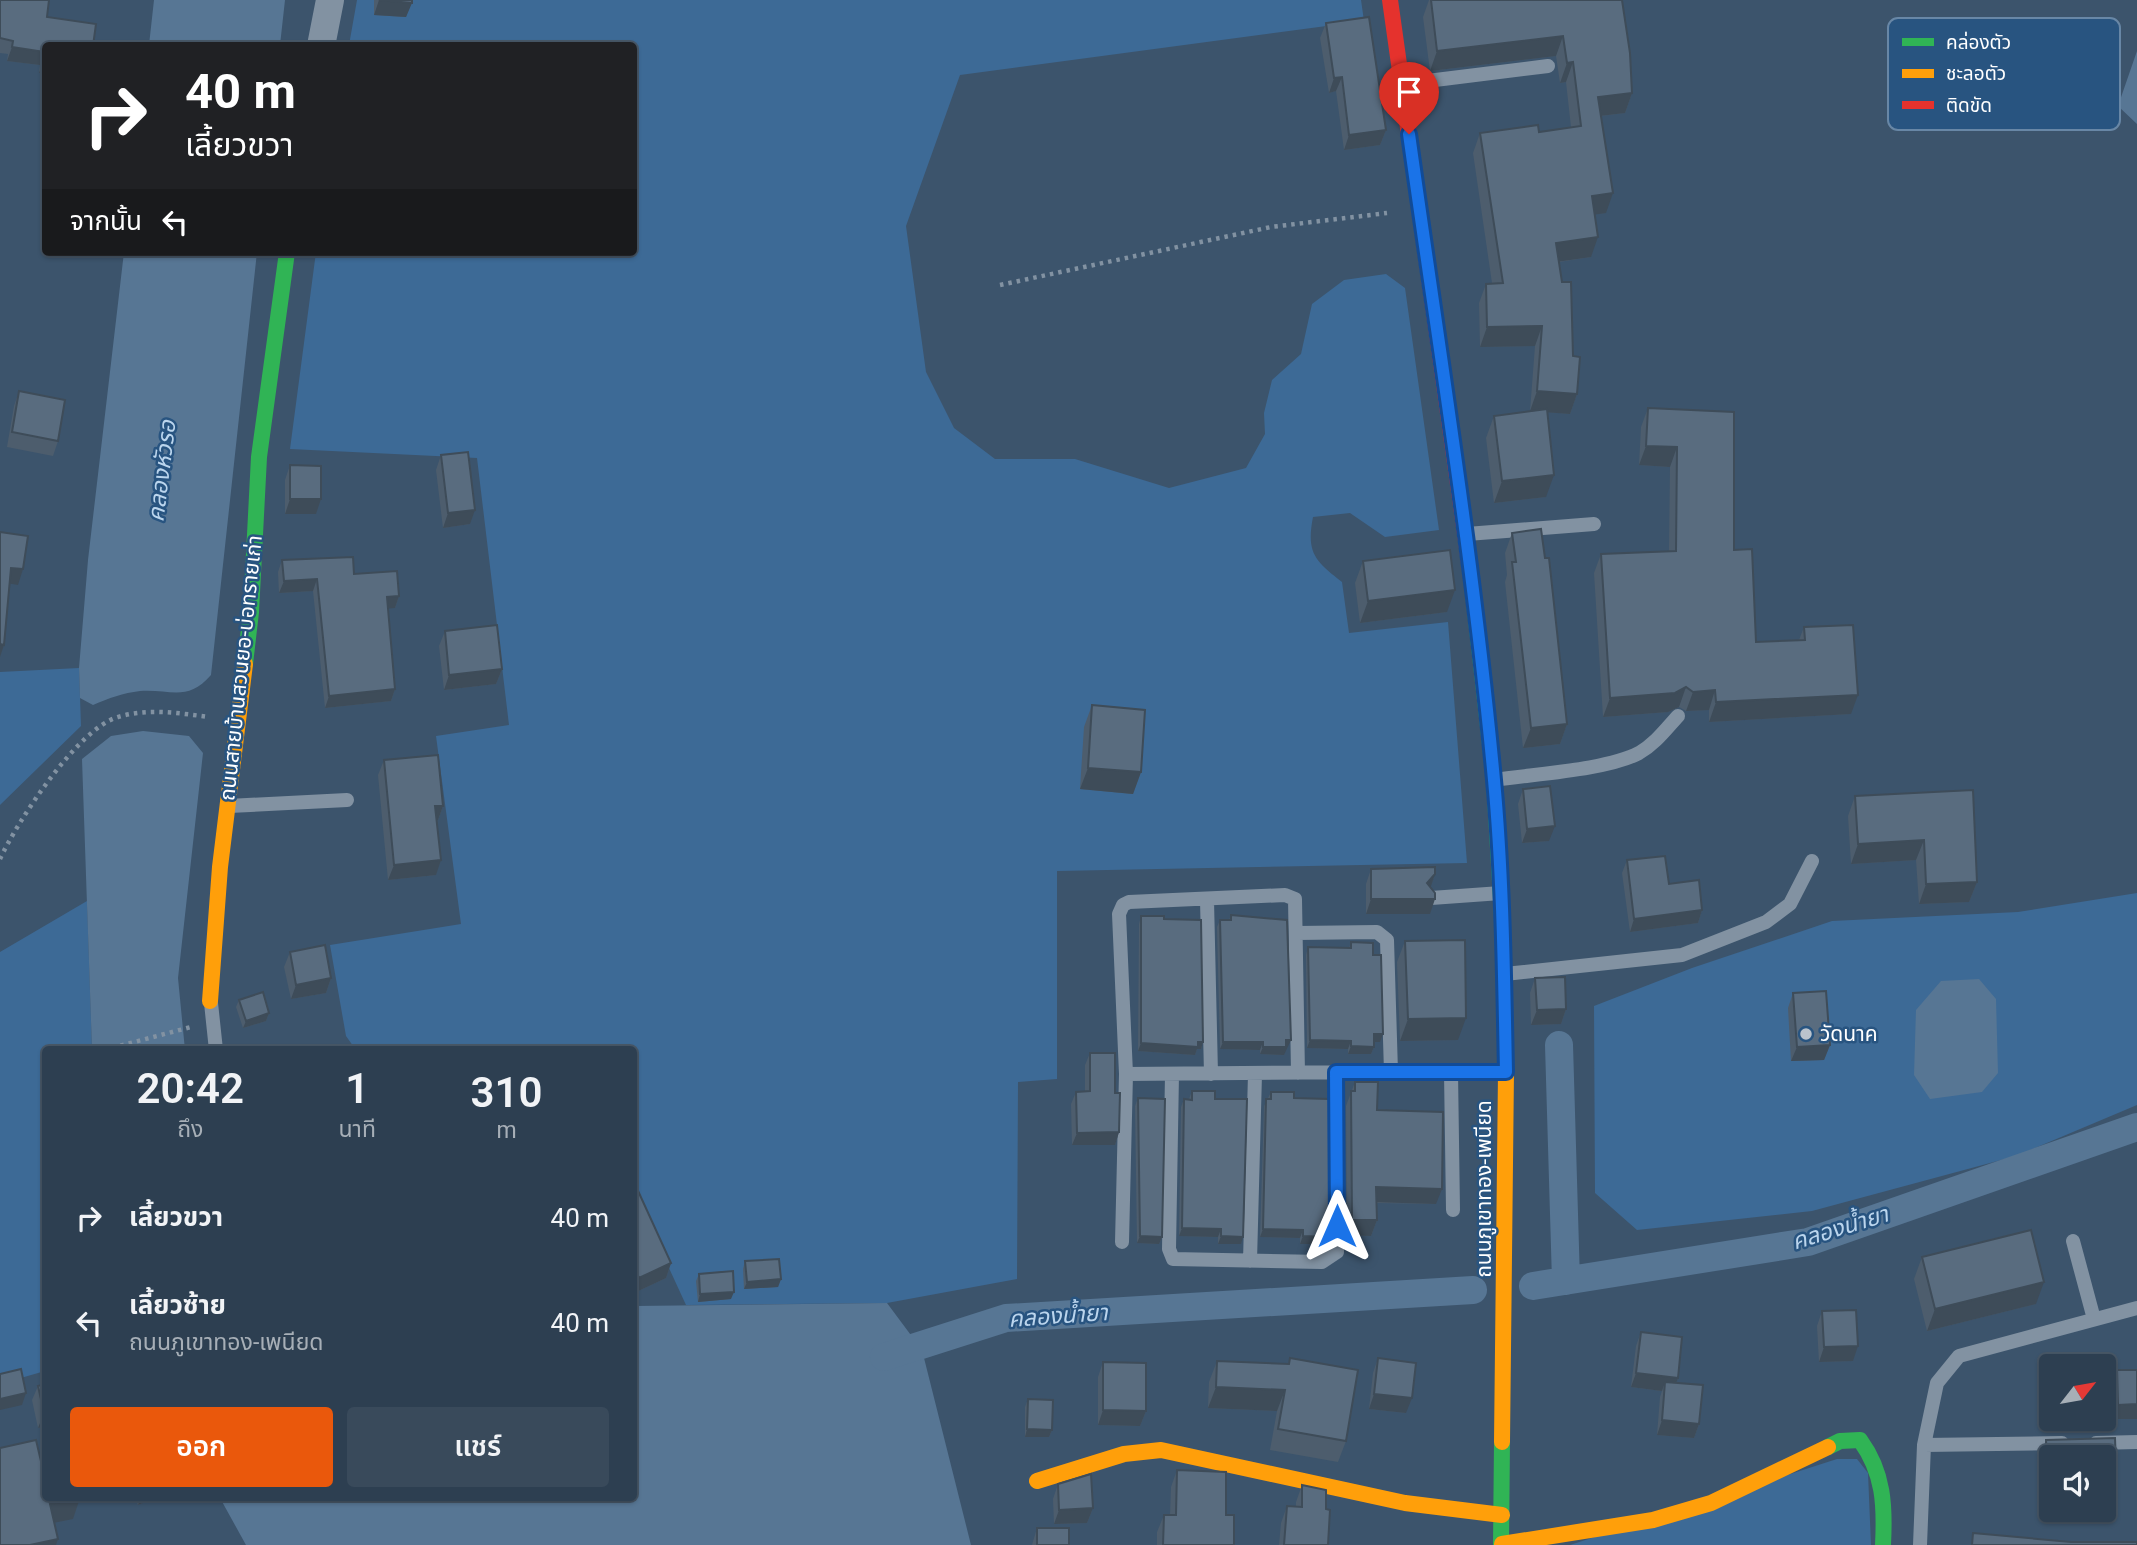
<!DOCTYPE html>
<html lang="th">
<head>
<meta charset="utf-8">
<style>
	body { margin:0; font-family:Roboto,"Noto Sans Thai",sans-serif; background:#394a5b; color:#f1f3f6; height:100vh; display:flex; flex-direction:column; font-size:26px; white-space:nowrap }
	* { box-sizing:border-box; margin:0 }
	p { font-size:23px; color:#a7afb7 }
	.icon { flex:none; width:38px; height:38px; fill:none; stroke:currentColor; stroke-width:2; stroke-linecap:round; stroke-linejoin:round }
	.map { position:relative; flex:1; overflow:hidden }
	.sheet { position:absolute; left:42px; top:1046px; width:595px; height:455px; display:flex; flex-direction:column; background:#2d3f51; border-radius:7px; box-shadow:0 2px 5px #0004,0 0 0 2px #485868 }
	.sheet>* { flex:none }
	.guide { position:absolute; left:42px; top:42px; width:595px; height:214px; border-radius:7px; box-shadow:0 2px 5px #0004,0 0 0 2px #485868; background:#202124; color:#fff; overflow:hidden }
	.needle { width:46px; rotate:59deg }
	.fabs { position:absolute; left:2039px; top:1354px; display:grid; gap:14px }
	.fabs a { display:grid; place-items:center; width:77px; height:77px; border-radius:7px; background:#2d3f51; box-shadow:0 2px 5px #0004,0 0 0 2px #485868; font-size:35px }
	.pin { position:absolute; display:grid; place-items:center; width:60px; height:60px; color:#fff; margin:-72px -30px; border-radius:50% 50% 50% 0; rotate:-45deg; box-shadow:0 0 7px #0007 }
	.pin .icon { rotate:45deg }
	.me { position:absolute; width:77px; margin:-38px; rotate:0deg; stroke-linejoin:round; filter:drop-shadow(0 0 5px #0008) }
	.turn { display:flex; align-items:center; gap:24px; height:147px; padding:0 28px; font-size:32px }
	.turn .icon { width:91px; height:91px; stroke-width:2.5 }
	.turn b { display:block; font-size:49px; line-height:60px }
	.then { display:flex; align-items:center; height:66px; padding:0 28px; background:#0003; gap:14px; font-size:26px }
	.eta { display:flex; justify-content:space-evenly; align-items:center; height:119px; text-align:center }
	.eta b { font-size:42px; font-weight:600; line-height:49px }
	.action { display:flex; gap:14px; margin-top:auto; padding:14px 28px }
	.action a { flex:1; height:80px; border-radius:7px; background:#ea580c; color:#fff; font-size:28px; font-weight:600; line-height:80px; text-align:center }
	.action a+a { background:#394a5b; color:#f1f3f6 }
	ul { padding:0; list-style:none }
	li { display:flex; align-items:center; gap:21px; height:105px; padding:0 28px }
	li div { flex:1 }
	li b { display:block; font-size:26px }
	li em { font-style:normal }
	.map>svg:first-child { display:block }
	.green { fill:#3d6a96 }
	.water { fill:#577694 }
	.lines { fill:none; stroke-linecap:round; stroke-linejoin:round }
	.canal { stroke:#577694; stroke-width:28 }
	.path { stroke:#8292a2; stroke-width:4.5; stroke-dasharray:3.5 5; stroke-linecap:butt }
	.lane { stroke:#8292a2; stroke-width:14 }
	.street { stroke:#8292a2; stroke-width:28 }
	.fast { stroke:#30b455; stroke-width:16 }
	.slow { stroke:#ff9f0a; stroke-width:16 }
	.jam { stroke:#e5322d; stroke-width:16 }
	.wall { fill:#4d5d6d }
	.shaded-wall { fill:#3e4c59 }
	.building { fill:#596c7f; stroke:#3e4c59; stroke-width:2 }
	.route-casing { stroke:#114b97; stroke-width:18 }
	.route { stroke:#1a73e8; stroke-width:12 }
	.poi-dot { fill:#bbc3cc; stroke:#285480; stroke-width:2.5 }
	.labels { text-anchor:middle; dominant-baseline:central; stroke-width:5; stroke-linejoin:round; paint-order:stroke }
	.street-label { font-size:21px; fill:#fff; stroke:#285480 }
	.poi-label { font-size:21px; fill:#fff; stroke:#285480; text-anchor:start }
	.water-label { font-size:23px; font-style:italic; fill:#bbd5ed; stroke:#285480 }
	.key { fill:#285480; stroke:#6887a6; stroke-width:2 }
	.key-label { font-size:19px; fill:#fff }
</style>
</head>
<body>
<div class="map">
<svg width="2137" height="1545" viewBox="0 0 2137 1545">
	<rect width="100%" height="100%" fill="#3c546c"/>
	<path class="green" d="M357,0H1361L1364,21L960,75L906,226L926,372L954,428L995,459H1075L1169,488L1246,468L1265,434L1264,413L1272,380L1301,354L1312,304L1344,280L1386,274L1405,288L1439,530L1385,537L1350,513L1313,517C1306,553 1315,561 1342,582L1349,633L1448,622L1467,863L1057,871V1079L1018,1082L1017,1279L887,1303L686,1305L634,1192V1050H356L346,1036L330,945L461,924L436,736L509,725L477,458L290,449L316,252H634V46L349,45Z
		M79,668L81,726L0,805V672Z
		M2137,893V1105L2016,1156L1812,1211L1637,1230L1595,1193L1594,1006L1692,968L1832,921L2018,912Z
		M87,901L92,1050H46L45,1371L0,1384V952Z
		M1837,1459H1857L1868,1473L1871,1545H1570Z"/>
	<path class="water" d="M154,0H285L280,45H149Z
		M2137,51V124L2118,106Z
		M124,252H257L211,675C188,702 171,689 140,691C123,693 109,698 93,705L80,698L79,668L88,560Z
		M143,731L189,736L203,753L178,978L185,1050H92L82,759L111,736Z
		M1979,979L1996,999L1998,1073L1982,1092L1930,1099L1914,1075L1916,1010L1941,981Z
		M887,1303L922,1350L971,1545H246L220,1498H634V1306Z"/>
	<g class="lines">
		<path class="canal" d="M1559,1045L1566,1281
			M1533,1286L1808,1242L2137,1127
			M884,1357L1006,1318L1473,1290"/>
		<path class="path" d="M1000,285L1271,227L1387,213
			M0,859C17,822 78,728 118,717C148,708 178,713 209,717
			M104,1050L191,1027"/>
		<path class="lane" d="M1403,84L1548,66
			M1467,534L1594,524
			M1495,780C1533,774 1607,770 1639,753C1655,744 1666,729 1678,716
			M229,806L347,800
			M1431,898L1501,893
			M1207,900L1211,1074
			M1297,933L1377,932L1387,940L1391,1072
			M1505,974L1682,955L1766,922L1790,904L1812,861
			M211,1003L216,1050
			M1451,1072L1453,1210
			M1126,1074L1504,1071
			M1172,1074L1169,1249L1173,1259L1322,1262L1337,1252L1336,1072
			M2073,1241L2094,1319
			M1122,1242L1126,1074L1119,914L1123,905L1129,902L1285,895L1295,899L1298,1073
			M1250,1261L1255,1074
			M2096,1443L2137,1442
			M1924,1445L2062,1443
			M1920,1545L1924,1445L1937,1383L1959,1356L2137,1308"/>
		<path class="street" d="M321,46L330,0"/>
		<path class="fast" d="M1472,584L1494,780L1503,933
			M245,664L251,612L259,457L287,252
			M1828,1447L1840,1441L1860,1440C1884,1473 1885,1506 1883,1545
			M1501,1545L1502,1442"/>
		<path class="slow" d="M210,1001L220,867L245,664
			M1502,1442L1506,1071L1503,933
			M1037,1481L1124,1454L1161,1450L1405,1503L1502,1515
			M1502,1544L1653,1520L1711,1503L1828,1447"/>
		<path class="jam" d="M1390,0L1472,584"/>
	</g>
	<path class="wall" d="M0,0L46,46V73H39L40,65L7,61L8,54L0,53Z
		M374,0H412L406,17L374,15Z
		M1429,0H1622L1632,93L1625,113L1601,116L1606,213L1595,214L1591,257L1559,262L1577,394L1570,414L1547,412L1546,497L1494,503L1486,438L1494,416L1533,411H1530L1535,346L1480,347L1479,303L1486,284L1492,283L1473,153L1480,133L1539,132L1571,127L1566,82L1560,83L1556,56L1430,71L1423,17Z
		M1326,23L1386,130L1380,145L1344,150L1336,91L1329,93L1320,38Z
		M19,391L58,441L53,456L7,447L14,406Z
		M1648,408L1734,412V550L1756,642L1799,640L1804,627L1851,714L1709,722V710L1686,711L1679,707L1668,712L1603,717L1594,573L1601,554L1669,551L1670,467L1639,465L1641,427Z
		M441,455L470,524L443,528L436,470Z
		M290,465L316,514H285V480Z
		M1512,533L1567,724L1560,744L1523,748L1505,582L1507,575L1505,553Z
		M282,560L354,574L399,596L395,608H388L395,689L391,701L325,708L313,591L279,593L278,572Z
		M1363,561L1447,612L1360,623L1355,583Z
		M445,631L502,669L496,684L444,690L439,646Z
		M1092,705L1141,772L1133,794L1080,789L1084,727Z
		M384,760L443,806L438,820H436V875L388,880L378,775Z
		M1523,789L1549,841L1522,843L1518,804Z
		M1973,790L1977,882L1969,902L1919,904L1916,860L1851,864L1848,816L1855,796Z
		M1627,860L1669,884L1702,910L1698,923L1630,932L1622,873Z
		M1371,869L1435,874L1430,887V914H1366V884Z
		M1231,915L1288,1047H1286L1284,1055L1260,1054V1050L1220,1049L1217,927L1220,920H1229Z
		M1141,916L1164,919L1203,1042L1201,1049H1197L1195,1055L1138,1051L1139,924Z
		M1405,941L1458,1040L1400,1041L1397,962Z
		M1351,942L1373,955L1380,1042H1374V1047L1371,1054H1348V1049L1307,1048L1306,955L1308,947L1349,948Z
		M290,952L331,978L326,993L291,999L284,967Z
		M1535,978L1566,1009L1561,1024L1531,1025L1530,993Z
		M1793,993L1830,1045L1824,1060L1791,1061L1788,1008Z
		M239,1000L269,1013L266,1021L243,1028L236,1007Z
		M1090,1053L1115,1093L1119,1132L1115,1145H1072L1071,1104L1076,1092L1085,1091V1065Z
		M1355,1082L1436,1204L1377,1203V1220L1371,1236L1347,1235L1346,1106Z
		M1192,1091L1215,1099L1241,1244H1218V1237L1179,1236L1181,1107L1184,1099H1189Z
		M1271,1092L1294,1098L1330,1228L1327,1235H1326L1323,1244H1300V1238L1260,1237L1264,1106Z
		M1138,1098L1162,1237L1159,1244L1137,1243L1135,1106Z
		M634,1182L671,1263L666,1278L634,1293Z
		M1922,1257L2036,1304L1927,1331L1914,1279Z
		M745,1261L781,1279L778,1287L744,1289L743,1269Z
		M699,1274L731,1299L698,1302L696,1281Z
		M1822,1311L1853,1361L1819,1362L1817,1326Z
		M1641,1332L1678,1378L1676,1383L1699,1424L1694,1438L1657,1435L1660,1397L1662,1391L1631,1387L1636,1346Z
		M1290,1358L1346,1441L1338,1462L1270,1450L1277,1411L1208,1408L1209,1382L1217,1361L1288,1364Z
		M1378,1358L1406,1413L1369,1409L1373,1373Z
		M1103,1362L1146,1411L1140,1426L1098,1425V1377Z
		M2117,1370H2137V1419H2112V1385Z
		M46,1384V1426L38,1428L32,1400L38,1386Z
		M1028,1399L1052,1430L1049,1437H1025V1407Z
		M2046,1440L2109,1514L2040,1516L2038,1462Z
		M1177,1470L1226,1515L1234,1545H1157V1532L1164,1515H1170L1171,1487Z
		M1058,1484L1093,1508L1087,1523L1054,1524L1053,1499Z
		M1302,1485L1326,1509L1328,1545H1279L1281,1523L1287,1506L1296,1507V1502Z
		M135,1498H154L138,1505Z
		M1037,1528L1069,1545H1032Z"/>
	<path class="shaded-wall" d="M379,0L412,3L406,17L374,15Z
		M1563,36L1556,56L1430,71L1437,51Z
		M12,47L45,52L40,65L7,61Z
		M44,59H46V73H39Z
		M1573,62L1566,82L1560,83L1567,63Z
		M1342,77L1336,91L1329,93L1334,78Z
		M1632,93L1625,113L1591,117L1598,97Z
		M1386,130L1380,145L1344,150L1349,135Z
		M1613,193L1606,213L1585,216L1592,196Z
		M1598,237L1591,257L1549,263L1556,243Z
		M1542,326L1535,346L1480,347L1487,327Z
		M1537,391L1577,394L1570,414L1530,411Z
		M1646,446L1677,447L1670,467L1639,465Z
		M1554,475L1546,497L1494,503L1502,481Z
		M290,499H321L316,514H285Z
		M475,510L470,524L443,528L448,513Z
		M11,568L23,569L18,585L6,583Z
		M317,579L313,591L279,593L284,581Z
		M1455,590L1447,612L1360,623L1368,601Z
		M399,596L395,608L382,609L387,597Z
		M0,644L4,645L0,657Z
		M502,669L496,684L444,690L449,675Z
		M1686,687L1679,707L1668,712L1603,717L1610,698Z
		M395,689L391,701L325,708L329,696Z
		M1715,690L1709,710L1686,711L1693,692Z
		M1858,695L1851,714L1709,722L1716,702Z
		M1567,724L1560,744L1523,748L1531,728Z
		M1088,768L1141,772L1133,794L1080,789Z
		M435,806H443L438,820L429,821Z
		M1555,826L1549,841L1522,843L1527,829Z
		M1924,840L1916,860L1851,864L1858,844Z
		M441,860L436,875L388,880L394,865Z
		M1435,874L1430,889L1427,883Z
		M1977,882L1969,902L1919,904L1926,884Z
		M1371,899H1435L1430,914H1366Z
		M1702,910L1698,923L1630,932L1634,919Z
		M331,978L326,993L291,999L296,985Z
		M1566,1009L1561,1024L1531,1025L1537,1010Z
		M269,1013L266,1021L243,1028L246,1021Z
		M1466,1018L1458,1040L1400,1041L1408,1019Z
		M1374,1034H1383L1380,1042H1371Z
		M1286,1040H1291L1284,1055L1260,1054L1263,1047Z
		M1310,1040L1351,1041L1348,1049L1307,1048Z
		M1203,1042L1201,1049H1197L1195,1055L1138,1051L1141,1043Z
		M1223,1042H1263L1260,1050L1220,1049Z
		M1830,1045L1824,1060L1791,1061L1797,1047Z
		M1351,1046L1374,1047L1371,1054H1348Z
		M1119,1132L1115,1145H1072L1077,1133Z
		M1376,1187L1442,1189L1436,1204L1371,1202Z
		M1352,1220H1377L1371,1236L1347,1235Z
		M1182,1228L1221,1229L1218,1237L1179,1236Z
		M1326,1228H1330L1327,1235H1323Z
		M1263,1229L1303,1230L1300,1238L1260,1237Z
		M1140,1236L1162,1237L1159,1244L1137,1243Z
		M1221,1236L1243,1237L1241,1244H1218Z
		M1303,1236L1326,1237L1323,1244H1300Z
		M671,1263L666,1278L634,1293L639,1278Z
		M781,1279L778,1287L744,1289L747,1282Z
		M2044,1282L2036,1304L1927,1331L1935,1309Z
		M734,1292L731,1299L698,1302L700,1294Z
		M1858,1346L1853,1361L1819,1362L1824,1347Z
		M1636,1373L1678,1378L1673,1392L1665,1382L1662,1391L1631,1387Z
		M1216,1387L1285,1390L1277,1411L1208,1408Z
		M26,1393L22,1405L0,1410V1399Z
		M1374,1394L1412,1398L1406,1413L1369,1409Z
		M2137,1404V1419H2112L2118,1405Z
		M1103,1410L1146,1411L1140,1426L1098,1425Z
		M44,1413H46V1426L38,1428Z
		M1662,1420L1699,1424L1694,1438L1657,1435Z
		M1027,1429L1052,1430L1049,1437H1025Z
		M2117,1492L2109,1514L2040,1516L2048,1494H2051V1510H2104V1493Z
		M80,1498L73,1519L43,1525L50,1504Z
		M141,1498H154L138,1505Z
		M1093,1508L1087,1523L1054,1524L1059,1510Z
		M58,1539L56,1545H30Z"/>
	<path class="building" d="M0,0H49L47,17L96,24L93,46H46V59H44L45,52L12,47L13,41L0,38Z
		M379,0H412V3Z
		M1431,0H1622L1630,53L1632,93L1598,97L1613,193L1592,196L1598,237L1556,243L1562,282H1571L1573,356L1580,357L1577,394L1537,391L1542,326L1487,327L1486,284L1503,283L1480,133L1538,125L1539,132L1581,126L1573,62L1567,63L1563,36L1437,51Z
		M1369,17L1386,130L1349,135L1342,77L1334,78L1326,23Z
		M19,391L65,400L58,441L12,432Z
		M1648,408L1734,412V550L1752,549L1756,642L1805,640L1804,627L1853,625L1858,695L1716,702L1715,690L1693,692L1686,687L1675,693L1610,698L1601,554L1676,551L1677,447L1646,446Z
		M1547,409L1554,475L1502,481L1494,416Z
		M468,452L475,510L448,513L441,455Z
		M290,465L321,466V499H290Z
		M1541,529L1545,558H1549L1567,724L1531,728L1512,562H1516L1512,533Z
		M0,532L28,536L23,569L11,568L4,645L0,644Z
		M1450,550L1455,590L1368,601L1363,561Z
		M353,557L354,574L397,571L399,596L387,597L395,689L329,696L317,579L284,581L282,560Z
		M497,625L502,669L449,675L445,631Z
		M1092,705L1145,710L1141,772L1088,768Z
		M438,755L443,806H435L441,860L394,865L384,760Z
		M1550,786L1555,826L1527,829L1523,789Z
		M1973,790L1977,882L1926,884L1924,840L1858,844L1855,796Z
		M1665,856L1669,884L1699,880L1702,910L1634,919L1627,860Z
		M1435,867V874L1427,883L1435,893V899H1371V869Z
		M1231,915L1287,920L1291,1040H1286V1047H1263V1042H1223L1220,920H1231Z
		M1141,916H1164V919L1201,920L1203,1042H1198V1047L1141,1043Z
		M1465,940L1466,1018L1408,1019L1405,941Z
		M1351,942L1373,943V955H1381L1383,1034H1374V1047L1351,1046V1041L1310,1040L1308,947L1351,948Z
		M325,945L331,978L296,985L290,952Z
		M1565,977L1566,1009L1537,1010L1535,978Z
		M1826,991L1830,1045L1797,1047L1793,993Z
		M263,992L269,1013L246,1021L239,1000Z
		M1090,1053H1115V1093H1120L1119,1132L1077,1133L1076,1092L1090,1091Z
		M1355,1082H1378L1377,1110L1443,1112L1442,1189L1376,1187L1377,1220H1352L1351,1091H1355Z
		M1192,1091H1215V1099H1247L1243,1237L1221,1236V1229L1182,1228L1184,1099L1192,1100Z
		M1271,1092H1294V1098L1329,1099L1330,1228H1326V1237L1303,1236V1230L1263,1229L1266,1099H1271Z
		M1138,1098L1165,1099L1162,1237L1140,1236Z
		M634,1182L671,1263L639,1278L634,1267Z
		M2031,1230L2044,1282L1935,1309L1922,1257Z
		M779,1259L781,1279L747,1282L745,1261Z
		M733,1271L734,1292L700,1294L699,1274Z
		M1856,1310L1858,1346L1824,1347L1822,1311Z
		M1641,1332L1682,1337L1678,1378L1636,1373Z
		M1290,1358L1358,1370L1346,1441L1278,1429L1285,1390L1216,1387L1217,1361L1289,1364Z
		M1378,1358L1416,1363L1412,1398L1374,1394Z
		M1103,1362L1146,1363V1411L1103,1410Z
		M21,1369L26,1393L0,1399V1374Z
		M2117,1370H2137V1404L2118,1405Z
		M1665,1382L1703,1385L1699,1424L1662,1420Z
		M46,1384V1413H44L38,1386Z
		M1028,1399L1053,1400L1052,1430L1027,1429Z
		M2115,1438L2117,1492L2104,1493V1458H2051V1494H2048L2046,1440Z
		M36,1440L44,1474H46V1498H80L50,1504L58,1539L30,1545H0V1448Z
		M1177,1470L1226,1472V1515H1234V1545H1163L1164,1515H1176Z
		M1091,1474L1093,1508L1059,1510L1058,1484Z
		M1302,1485L1326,1490V1509L1330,1510L1328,1545H1284L1287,1506L1302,1507Z
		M1037,1528H1069V1545H1037Z
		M1973,1533L2071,1542H2137V1545H1972Z"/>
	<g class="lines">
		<defs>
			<path id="route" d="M1337,1226L1336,1072H1506C1504,974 1503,877 1494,780C1474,564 1439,349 1409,134"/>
		</defs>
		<use href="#route" class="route-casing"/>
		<use href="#route" class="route"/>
	</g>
	<circle class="poi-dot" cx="1806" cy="1034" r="7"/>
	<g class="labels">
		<g class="street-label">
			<text transform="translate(241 668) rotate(-84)">ถนนสายบ้านสวนยอ-บ่อทรายเก่า</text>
			<text transform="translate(1484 1189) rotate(-90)">ถนนภูเขาทอง-เพนียด</text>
		</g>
		<g class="poi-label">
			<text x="1820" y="1034">วัดนาค</text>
		</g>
		<g class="water-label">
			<text transform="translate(162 471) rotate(-83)">คลองหัวรอ</text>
			<text transform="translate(1840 1228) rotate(-17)">คลองน้ำยา</text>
			<text transform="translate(1058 1316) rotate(-4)">คลองน้ำยา</text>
		</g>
	</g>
	<rect x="1888" y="18" width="232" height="112" rx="10" class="key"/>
	<rect x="1902" y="38" width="32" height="8" fill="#30b455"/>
	<rect x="1902" y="69" width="32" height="9" fill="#ff9f0a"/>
	<rect x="1902" y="101" width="32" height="8" fill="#e5322d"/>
	<g class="key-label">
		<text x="1946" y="49">คล่องตัว</text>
		<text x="1946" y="80">ชะลอตัว</text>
		<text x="1946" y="112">ติดขัด</text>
	</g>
</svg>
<div class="fabs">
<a><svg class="needle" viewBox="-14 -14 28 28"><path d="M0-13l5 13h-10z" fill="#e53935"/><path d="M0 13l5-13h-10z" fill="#a7afb7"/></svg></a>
<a><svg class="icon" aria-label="sound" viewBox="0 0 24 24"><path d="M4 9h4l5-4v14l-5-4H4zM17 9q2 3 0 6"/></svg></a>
</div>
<div class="pin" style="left:1409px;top:134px;background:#d93025"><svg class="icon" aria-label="arrive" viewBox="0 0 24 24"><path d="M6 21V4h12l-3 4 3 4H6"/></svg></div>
<svg class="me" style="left:1337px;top:1226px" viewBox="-20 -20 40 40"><path d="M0-17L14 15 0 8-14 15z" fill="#1a73e8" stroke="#fff" stroke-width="4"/></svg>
<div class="guide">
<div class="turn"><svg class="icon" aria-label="right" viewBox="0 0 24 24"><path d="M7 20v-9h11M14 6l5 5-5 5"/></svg><div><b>40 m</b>เลี้ยวขวา</div></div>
<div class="then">จากนั้น<svg class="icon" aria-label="left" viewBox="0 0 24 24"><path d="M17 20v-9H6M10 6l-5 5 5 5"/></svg></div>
</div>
<section class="sheet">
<div class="eta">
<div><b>20:42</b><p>ถึง</p></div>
<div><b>1</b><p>นาที</p></div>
<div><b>310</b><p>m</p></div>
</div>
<ul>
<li><svg class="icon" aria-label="right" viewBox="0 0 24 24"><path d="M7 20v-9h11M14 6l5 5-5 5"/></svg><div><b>เลี้ยวขวา</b></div><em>40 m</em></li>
<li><svg class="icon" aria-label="left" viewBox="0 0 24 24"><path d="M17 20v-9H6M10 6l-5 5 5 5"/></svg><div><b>เลี้ยวซ้าย</b><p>ถนนภูเขาทอง-เพนียด</p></div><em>40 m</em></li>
</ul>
<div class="action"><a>ออก</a><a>แชร์</a></div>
</section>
</div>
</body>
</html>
